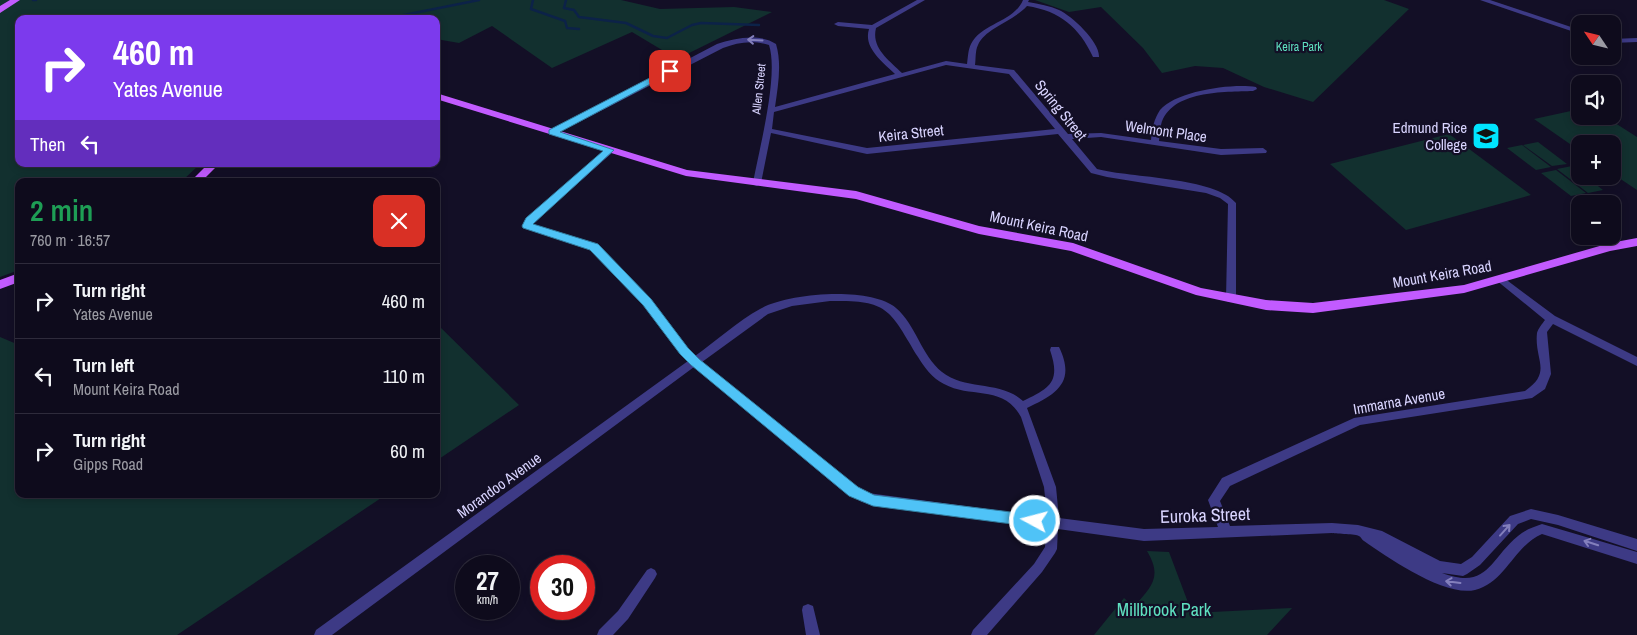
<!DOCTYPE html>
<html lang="en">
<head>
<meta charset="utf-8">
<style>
	body { margin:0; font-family:"Archivo Narrow",sans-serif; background:#171425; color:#f1f3f6; height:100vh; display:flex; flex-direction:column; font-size:19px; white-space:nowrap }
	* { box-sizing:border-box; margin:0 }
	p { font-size:16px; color:#9b9ba3 }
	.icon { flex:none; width:28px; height:28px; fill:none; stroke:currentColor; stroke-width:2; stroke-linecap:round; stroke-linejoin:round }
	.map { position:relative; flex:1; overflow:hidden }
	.side { position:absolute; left:15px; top:178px; width:425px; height:320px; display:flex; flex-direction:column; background:#0e0b1c; border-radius:10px; box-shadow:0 2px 8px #0003,0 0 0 1px #2e2b3b }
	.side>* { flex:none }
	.banner { position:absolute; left:15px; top:15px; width:425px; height:152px; border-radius:10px; box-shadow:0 2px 8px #0003,0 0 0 1px #2e2b3b; background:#7c3aed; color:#fff; overflow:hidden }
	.needle { width:32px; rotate:305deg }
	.tools { position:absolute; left:1571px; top:15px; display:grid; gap:10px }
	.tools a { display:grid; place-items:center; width:50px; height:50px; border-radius:10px; background:#0e0b1c; box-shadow:0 2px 8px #0003,0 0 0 1px #2e2b3b; font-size:25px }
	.speed { position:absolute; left:455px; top:555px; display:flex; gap:10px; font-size:25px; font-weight:700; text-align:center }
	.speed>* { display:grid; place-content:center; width:65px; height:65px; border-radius:50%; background:#0e0b1c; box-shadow:0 2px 8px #0003,0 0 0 1px #2e2b3b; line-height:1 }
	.speed small { font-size:12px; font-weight:400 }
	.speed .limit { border:8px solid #d22; background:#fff; color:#111 }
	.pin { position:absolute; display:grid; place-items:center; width:42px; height:42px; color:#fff; margin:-21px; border-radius:10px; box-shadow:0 2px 8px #0006 }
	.me { position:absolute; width:55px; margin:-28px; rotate:277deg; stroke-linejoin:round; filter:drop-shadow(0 0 4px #0008) }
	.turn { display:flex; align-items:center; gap:18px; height:105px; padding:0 15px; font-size:22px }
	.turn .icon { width:65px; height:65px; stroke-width:2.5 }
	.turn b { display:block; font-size:35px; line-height:42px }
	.then { display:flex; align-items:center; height:48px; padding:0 15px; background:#0003; gap:10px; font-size:19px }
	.round { display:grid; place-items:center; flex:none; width:52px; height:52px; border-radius:10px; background:#171425 }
	.summary { display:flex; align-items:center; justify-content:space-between; height:85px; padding:0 15px }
	h1 { font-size:30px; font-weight:600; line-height:38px; color:#1e9e55 }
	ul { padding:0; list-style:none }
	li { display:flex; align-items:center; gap:15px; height:75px; padding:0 15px; border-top:1px solid #2e2b3b }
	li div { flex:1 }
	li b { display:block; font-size:19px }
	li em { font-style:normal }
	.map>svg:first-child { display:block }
	.green { fill:#12302f }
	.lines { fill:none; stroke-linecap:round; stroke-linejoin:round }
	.stream { stroke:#0c2248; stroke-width:2.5 }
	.minor { fill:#3d3a85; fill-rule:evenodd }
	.major { fill:#c25bff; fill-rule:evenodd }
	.oneway { stroke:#837fbc }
	.route { fill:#4fc3f7; stroke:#337fa1 }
	.labels { text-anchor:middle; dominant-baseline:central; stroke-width:4.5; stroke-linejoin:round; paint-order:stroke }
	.far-park-label { font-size:12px; fill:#5fe0c0; stroke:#130f26 }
	.far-street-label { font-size:12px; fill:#d9d4ff; stroke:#130f26 }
	.street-label { font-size:15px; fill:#d9d4ff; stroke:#130f26 }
	.poi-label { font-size:15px; fill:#d9d4ff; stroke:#130f26; text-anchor:end }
	.near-street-label { font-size:18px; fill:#d9d4ff; stroke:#130f26 }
	.near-park-label { font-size:18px; fill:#5fe0c0; stroke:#130f26 }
</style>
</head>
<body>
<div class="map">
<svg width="1637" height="635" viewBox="0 0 1637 635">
	<rect width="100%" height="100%" fill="#130f26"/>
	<path class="green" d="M0,0H621L660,9L734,7L772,12L677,59L632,32L552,68L492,26L459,43L436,39V19H19V164H200L182,181H19V270L0,277Z
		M1035,0H1384L1409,9L1313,102L1264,87L1223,68L1195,66L1162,73L1143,48L1101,7L1069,12Z
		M1580,109V116H1604L1637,137V190L1613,174L1612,144H1580V151L1534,119Z
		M1449,134L1531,195L1406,230L1330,164Z
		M1538,142L1567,164L1552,166L1523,145Z
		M1522,145L1551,167L1536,170L1507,148Z
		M1572,166L1580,172V176H1585L1603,190L1588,193L1557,169Z
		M1556,170L1586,193L1571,196L1541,173Z
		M436,323L519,405L436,461Z
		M0,337L19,345V494H387L177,635H0Z
		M1147,551L1169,552L1192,613L1292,608L1267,635H1094L1124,598L1134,607C1151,586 1163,578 1147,551Z"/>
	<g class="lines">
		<path class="stream" d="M33,0H36
			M533,0L531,9L565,21L567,28L579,29
			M566,0L564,8L574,10L579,17L626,23L653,36L667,38L692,25L701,23L759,25
			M384,19L479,0"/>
		<path class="minor" d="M917,0H925L876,28C871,48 889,60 902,73L946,61L967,64C968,57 968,50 971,44C982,23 1014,22 1023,0H1029L1028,2C1039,4 1050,6 1059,10C1072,16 1100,42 1099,57H1093C1079,27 1060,11 1027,6C1014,21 985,28 978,45C975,51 976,59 975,65L1014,70L1068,134L1101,133L1151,140C1152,129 1154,119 1160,110C1176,91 1232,83 1256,87L1257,89L1253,91C1225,92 1170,90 1161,125C1159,130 1160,136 1159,141L1221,149L1263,148L1267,151L1266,153L1221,155L1101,137L1072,139L1097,169C1131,178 1215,177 1236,203V299L1234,302H1228L1226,299L1228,204L1220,198L1206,193L1107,177L1091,173L1058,134L867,154L771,133L761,183L757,186L754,185L753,183C759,150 779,75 769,45C753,40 738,42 723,48L556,134H553L549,132L717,44C735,38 760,33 776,44C782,64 778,86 775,107L895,74C883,62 863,48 869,29L838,26L834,24L838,22L872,25ZM946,65L1009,74L1055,129L867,148L772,129L774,112Z
			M1480,0H1490L1580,30V34Z
			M1637,38V42L1612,43V39Z
			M610,147L614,150L613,152L532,224L597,245L650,299L688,348L695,356C716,341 738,321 760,309C788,293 870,286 896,308C916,325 921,355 942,372C966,391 1000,380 1023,401C1050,388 1061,382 1050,350L1051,347H1059C1076,382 1057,394 1027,408L1056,487L1059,518L1144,529L1218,527L1208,500L1222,478L1354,418L1525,391C1553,372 1534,360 1537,333C1538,329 1542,324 1545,320L1496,280L1501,277L1504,278L1555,316L1637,357V366L1553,324L1547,332L1551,374L1545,389L1532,398L1360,425L1230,486L1220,501L1230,526L1332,523L1358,525L1382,531L1440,561L1461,564L1472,557L1510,516L1531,509L1558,515L1637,539V551L1558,525L1531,519L1518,524L1480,565L1467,574L1463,576L1442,573C1488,590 1489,560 1518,536C1525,530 1533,527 1542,524L1637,552V564L1542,534C1514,546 1505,583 1475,590C1444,597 1389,558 1364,541C1362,540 1361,537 1359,536C1356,534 1337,534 1332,533L1144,541L1058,529L1057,549L1055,553L1042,572L987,635H971L973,630L1034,564L1045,547L1046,527L862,502L839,488L694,367L332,635H314L316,630L688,361L644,305L591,249L524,228L522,226L526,219L607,148ZM830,301C889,300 889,309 918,357C924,367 932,378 944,384C971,399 1003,384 1021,417L1044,487L1047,517L868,493L847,480L702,362L768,314L792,306Z
			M651,568L655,570L657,574L655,578L628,619L613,635H597L599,630L618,611L647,570Z
			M808,604L813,606L820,635H806L802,610L803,606Z"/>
		<path class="major" d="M10,0H20L0,13V6Z
			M436,93L687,170L856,191L979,226L1073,243L1201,288L1266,300L1313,303L1464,285L1610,243L1637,238V246L1610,251L1464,293L1313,313L1266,310L1196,295L1071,251L979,234L856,199L686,176L436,99Z
			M208,164H219L202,181H191Z
			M19,273V282L0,289V280Z"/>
	</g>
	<defs><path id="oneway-shaft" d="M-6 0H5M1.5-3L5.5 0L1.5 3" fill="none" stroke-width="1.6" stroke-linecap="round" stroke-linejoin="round" transform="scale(1.25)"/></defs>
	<g class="oneway">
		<use href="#oneway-shaft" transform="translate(755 40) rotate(-177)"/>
		<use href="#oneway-shaft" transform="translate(1505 530) rotate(-48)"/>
		<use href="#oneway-shaft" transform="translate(1591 543) rotate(-162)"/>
		<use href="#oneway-shaft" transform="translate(1453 582) rotate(-173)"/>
	</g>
	<path class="route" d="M667,69L675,71L560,132L614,150L533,224L598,244L651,299L688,348L699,359L858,487L874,495L1035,515L1040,517L1042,521L1040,525L1035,527L873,506L849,496L691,365L680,354L643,305L590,250L523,228L522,226L526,218L603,151L549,134V130Z"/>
	<defs>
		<symbol id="school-square" viewBox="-11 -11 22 22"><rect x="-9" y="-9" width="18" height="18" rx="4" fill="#00e5ff" stroke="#130f26"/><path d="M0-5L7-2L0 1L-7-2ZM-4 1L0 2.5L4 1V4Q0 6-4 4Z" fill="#111"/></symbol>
	</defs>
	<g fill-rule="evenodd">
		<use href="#school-square" x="1470" y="120" width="32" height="32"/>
	</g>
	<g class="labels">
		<g class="far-park-label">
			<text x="1299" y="47">Keira Park</text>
		</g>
		<g class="far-street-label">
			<text transform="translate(759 89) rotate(-84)">Allen Street</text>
		</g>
		<g class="street-label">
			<text transform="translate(1061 110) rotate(51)">Spring Street</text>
			<text transform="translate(1166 131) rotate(8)">Welmont Place</text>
			<text transform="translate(911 133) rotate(-6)">Keira Street</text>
			<text transform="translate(1039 226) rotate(12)">Mount Keira Road</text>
			<text transform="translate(1442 274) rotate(-10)">Mount Keira Road</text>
			<text transform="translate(1399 401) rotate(-10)">Immarna Avenue</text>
			<text transform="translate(499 485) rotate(-36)">Morandoo Avenue</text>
		</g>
		<g class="poi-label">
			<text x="1467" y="127">Edmund Rice<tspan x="1467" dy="17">College</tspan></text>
		</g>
		<g class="near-street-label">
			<text transform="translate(1205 515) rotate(-2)">Euroka Street</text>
		</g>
		<g class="near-park-label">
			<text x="1164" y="609">Millbrook Park</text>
		</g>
	</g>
</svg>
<div class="tools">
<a><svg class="needle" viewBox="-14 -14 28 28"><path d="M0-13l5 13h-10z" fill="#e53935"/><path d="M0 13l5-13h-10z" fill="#9b9ba3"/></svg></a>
<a><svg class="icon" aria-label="sound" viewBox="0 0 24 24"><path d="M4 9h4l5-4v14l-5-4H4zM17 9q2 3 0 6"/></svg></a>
<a>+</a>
<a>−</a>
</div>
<div class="speed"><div>27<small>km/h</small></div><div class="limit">30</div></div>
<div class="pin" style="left:670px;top:71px;background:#d93025"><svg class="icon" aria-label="arrive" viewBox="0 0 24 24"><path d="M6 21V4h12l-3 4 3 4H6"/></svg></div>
<svg class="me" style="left:1035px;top:521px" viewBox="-20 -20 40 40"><circle r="17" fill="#4fc3f7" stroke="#fff" stroke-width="3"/><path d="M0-11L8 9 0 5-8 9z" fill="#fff"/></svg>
<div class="banner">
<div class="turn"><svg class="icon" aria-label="right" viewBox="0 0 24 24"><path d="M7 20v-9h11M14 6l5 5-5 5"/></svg><div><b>460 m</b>Yates Avenue</div></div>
<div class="then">Then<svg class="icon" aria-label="left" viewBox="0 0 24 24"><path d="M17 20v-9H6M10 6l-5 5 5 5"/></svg></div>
</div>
<section class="side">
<div class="summary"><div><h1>2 min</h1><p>760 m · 16:57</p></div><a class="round" style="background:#d93025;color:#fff"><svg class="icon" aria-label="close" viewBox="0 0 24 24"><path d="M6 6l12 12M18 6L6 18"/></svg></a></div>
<ul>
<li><svg class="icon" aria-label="right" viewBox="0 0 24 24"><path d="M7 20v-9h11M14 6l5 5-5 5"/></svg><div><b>Turn right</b><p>Yates Avenue</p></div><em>460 m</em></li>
<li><svg class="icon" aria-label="left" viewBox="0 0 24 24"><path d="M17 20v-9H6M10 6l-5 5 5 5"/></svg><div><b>Turn left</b><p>Mount Keira Road</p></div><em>110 m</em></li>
<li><svg class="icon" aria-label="right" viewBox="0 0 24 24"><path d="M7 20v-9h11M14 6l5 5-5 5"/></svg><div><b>Turn right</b><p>Gipps Road</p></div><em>60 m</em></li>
</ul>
</section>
</div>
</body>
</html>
